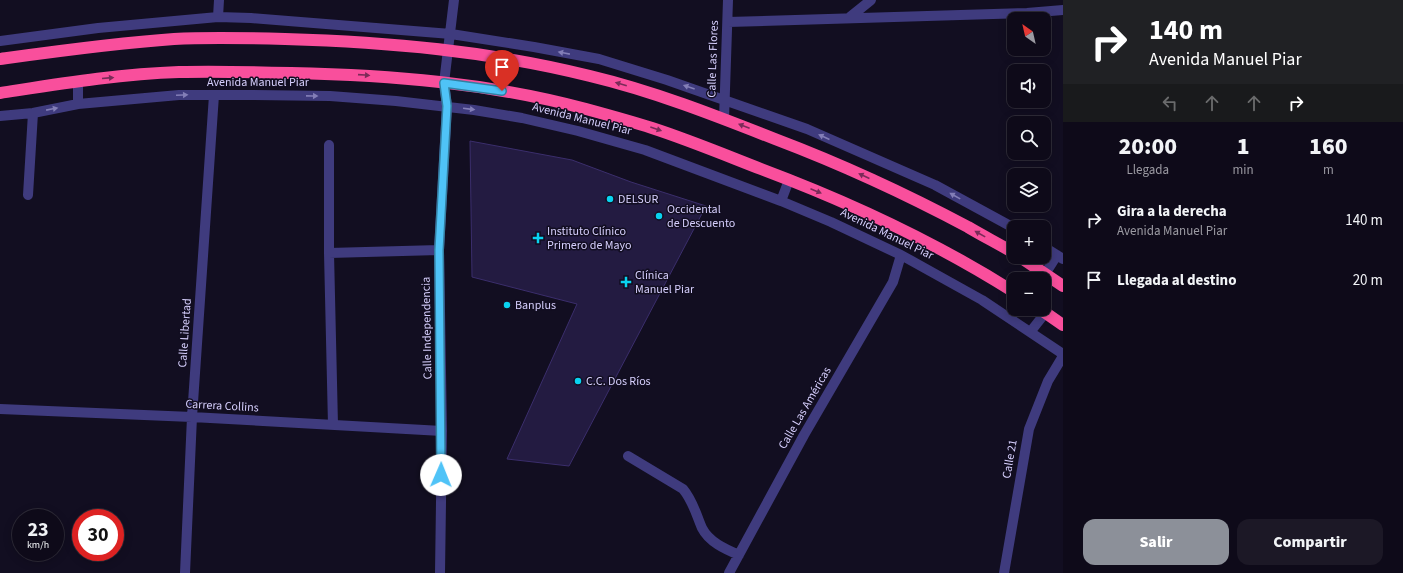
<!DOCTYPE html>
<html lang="es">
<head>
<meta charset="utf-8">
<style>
	body { margin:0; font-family:"Source Sans 3",sans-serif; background:#1c1826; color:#f1f3f6; height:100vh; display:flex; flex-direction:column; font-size:15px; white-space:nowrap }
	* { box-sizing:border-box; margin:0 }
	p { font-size:13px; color:#9b9aa2 }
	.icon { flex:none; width:22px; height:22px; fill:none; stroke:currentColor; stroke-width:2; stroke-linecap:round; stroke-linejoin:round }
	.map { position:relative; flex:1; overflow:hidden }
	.details { display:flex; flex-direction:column; background:#0e0a19; width:340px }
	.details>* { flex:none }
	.hud { background:#202124; color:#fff; overflow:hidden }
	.needle { width:26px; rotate:326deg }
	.fabs { position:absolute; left:1007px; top:12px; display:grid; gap:8px }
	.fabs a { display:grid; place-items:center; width:44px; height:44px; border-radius:8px; background:#0e0a19; box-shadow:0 2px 10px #0003,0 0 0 1px #2e2b38; font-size:20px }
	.speed { position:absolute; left:12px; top:509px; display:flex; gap:8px; font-size:20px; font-weight:700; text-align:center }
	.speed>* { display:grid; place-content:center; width:52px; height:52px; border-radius:50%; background:#0e0a19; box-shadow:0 2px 10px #0003,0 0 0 1px #2e2b38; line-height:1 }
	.speed small { font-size:10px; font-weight:400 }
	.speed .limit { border:6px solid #d22; background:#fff; color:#111 }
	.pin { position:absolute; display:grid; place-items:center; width:34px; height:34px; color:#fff; margin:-41px -17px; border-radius:50% 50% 50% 0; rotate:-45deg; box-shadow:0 0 4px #0007 }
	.pin .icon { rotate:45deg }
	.me { position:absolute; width:44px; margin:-22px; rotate:1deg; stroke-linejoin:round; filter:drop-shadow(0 0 3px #0008) }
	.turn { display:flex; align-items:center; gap:14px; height:84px; padding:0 20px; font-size:18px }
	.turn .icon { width:52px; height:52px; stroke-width:2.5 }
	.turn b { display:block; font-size:28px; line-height:34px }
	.lanes { display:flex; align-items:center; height:38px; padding:0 20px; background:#0003; justify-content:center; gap:20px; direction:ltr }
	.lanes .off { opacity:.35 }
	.eta { display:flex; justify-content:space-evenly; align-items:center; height:68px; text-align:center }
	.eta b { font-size:24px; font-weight:800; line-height:28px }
	.button { display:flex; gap:8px; margin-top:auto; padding:8px 20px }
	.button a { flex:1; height:46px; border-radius:12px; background:#8c9099; color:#fff; font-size:16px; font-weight:800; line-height:46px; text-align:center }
	.button a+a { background:#1c1826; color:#f1f3f6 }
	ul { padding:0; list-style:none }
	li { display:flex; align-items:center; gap:12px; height:60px; padding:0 20px }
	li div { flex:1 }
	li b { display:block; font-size:15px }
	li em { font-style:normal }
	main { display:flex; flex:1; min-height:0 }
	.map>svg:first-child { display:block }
	.building { fill:#231b41; stroke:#3b2e6c }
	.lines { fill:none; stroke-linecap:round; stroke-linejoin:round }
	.minor { stroke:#3f3b7e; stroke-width:10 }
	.highway { stroke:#f94f9c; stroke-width:12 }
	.oneway { fill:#837eb7 }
	.oneway2 { fill:#7a2b58 }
	.route-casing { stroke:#337fa1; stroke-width:10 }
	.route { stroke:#4fc3f7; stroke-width:7 }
	.poi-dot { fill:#09d3f0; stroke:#120e21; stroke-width:1.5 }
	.labels { text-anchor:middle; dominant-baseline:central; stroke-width:3; stroke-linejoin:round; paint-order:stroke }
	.street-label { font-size:12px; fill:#d6cffd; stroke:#120e21 }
	.poi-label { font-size:12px; fill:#d6cffd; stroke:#120e21; text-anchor:start }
</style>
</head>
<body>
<main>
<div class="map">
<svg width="1063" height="573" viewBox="0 0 1063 573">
	<rect width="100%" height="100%" fill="#120e21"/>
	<path class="building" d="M470,141L572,160L631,182L706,206L569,466L507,459L577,304L472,277Z"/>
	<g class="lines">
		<path class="minor" d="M218,17L219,0
			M850,17L871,0
			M728,22L1027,13L1063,10
			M0,41L98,28L218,17L251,18L451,34L534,47L599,59L667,80L807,129L935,185L1014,228
			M78,104V82
			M0,116L33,113L78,104L179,95H250L330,96L396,101L474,110L522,118L578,131L645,150L781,201L831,222L901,255L982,300L1063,354
			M724,119L728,0
			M329,145V253
			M28,195L33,113
			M781,201L789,180
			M1044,247L1063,259
			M1045,274L1057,255
			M1031,331L1046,312
			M0,409L192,417L442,431
			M333,425L329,253L439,250
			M628,456L683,489C693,501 696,514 702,528C709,542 725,549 739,555
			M185,573L192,417L214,95
			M440,573L442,431L439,250L447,106L444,83L454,0
			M729,573L804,435L893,282L901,255
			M1004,573L1029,429L1048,381L1063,356"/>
		<path class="highway" d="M0,59C58,51 115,43 174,39C211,37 248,38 285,39C388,42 490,51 590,76C653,91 714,115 775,139C841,164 906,194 968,227C983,236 999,244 1014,253
			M0,93C59,84 119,74 179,72C217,71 254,72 291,73C390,75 490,83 586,109C608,115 630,121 652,128C689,140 725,155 761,169C849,202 935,242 1014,292
			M1020,257L1063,286
			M1040,309L1063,325"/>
	</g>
	<defs><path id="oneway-solid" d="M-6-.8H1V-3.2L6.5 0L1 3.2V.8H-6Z"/></defs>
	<g class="oneway">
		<use href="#oneway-solid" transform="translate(564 53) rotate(-169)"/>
		<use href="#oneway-solid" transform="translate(689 87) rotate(-161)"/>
		<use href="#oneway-solid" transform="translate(182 95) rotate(-2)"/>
		<use href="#oneway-solid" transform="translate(312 96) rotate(1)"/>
		<use href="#oneway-solid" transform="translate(52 109) rotate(-11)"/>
		<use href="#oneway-solid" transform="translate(469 109) rotate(7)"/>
		<use href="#oneway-solid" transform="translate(824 137) rotate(-156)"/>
		<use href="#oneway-solid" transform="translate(955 196) rotate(-151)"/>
	</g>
	<g class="oneway2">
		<use href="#oneway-solid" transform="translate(364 75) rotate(4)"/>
		<use href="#oneway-solid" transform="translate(108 78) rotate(-5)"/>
		<use href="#oneway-solid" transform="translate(621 84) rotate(-164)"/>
		<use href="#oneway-solid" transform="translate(744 126) rotate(-159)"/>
		<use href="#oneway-solid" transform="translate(656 129) rotate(19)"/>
		<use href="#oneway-solid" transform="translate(864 176) rotate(-155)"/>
		<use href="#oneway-solid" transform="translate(816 191) rotate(23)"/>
		<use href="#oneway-solid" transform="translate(980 234) rotate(-151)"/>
	</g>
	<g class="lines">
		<defs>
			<path id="route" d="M441,475L439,250L447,106L444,83L502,91"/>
		</defs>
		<use href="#route" class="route-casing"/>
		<use href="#route" class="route"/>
	</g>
	<g class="poi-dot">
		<circle cx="610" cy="199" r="4"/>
		<circle cx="659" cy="216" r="4"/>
		<path d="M536 232h4v4h4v4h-4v4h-4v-4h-4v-4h4z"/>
		<path d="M624 276h4v4h4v4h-4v4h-4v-4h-4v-4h4z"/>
		<circle cx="507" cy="305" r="4"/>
		<circle cx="578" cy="381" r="4"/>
	</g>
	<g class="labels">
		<g class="street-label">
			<text transform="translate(713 59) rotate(-88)">Calle Las Flores</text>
			<text x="258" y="82">Avenida Manuel Piar</text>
			<text transform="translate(582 119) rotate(14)">Avenida Manuel Piar</text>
			<text transform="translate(887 234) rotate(26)">Avenida Manuel Piar</text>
			<text transform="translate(427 328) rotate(-91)">Calle Independencia</text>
			<text transform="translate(185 333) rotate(-86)">Calle Libertad</text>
			<text transform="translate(222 406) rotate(3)">Carrera Collins</text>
			<text transform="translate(805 408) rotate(-60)">Calle Las Américas</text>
			<text transform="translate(1010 459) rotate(-80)">Calle 21</text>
		</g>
		<g class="poi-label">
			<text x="618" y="199">DELSUR</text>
			<text x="667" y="209">Occidental<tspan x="667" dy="14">de Descuento</tspan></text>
			<text x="547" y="231">Instituto Clínico<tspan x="547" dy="14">Primero de Mayo</tspan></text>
			<text x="635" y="275">Clínica<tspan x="635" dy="14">Manuel Piar</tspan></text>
			<text x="515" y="305">Banplus</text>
			<text x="586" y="381">C.C. Dos Ríos</text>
		</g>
	</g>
</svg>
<div class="fabs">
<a><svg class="needle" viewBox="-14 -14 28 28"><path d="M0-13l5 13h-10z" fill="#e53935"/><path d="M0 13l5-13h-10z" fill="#9b9aa2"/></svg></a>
<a><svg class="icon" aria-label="sound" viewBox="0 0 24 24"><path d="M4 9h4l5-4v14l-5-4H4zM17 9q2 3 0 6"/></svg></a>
<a><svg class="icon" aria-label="search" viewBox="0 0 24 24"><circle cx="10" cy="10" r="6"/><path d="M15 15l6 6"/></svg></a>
<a><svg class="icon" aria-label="layers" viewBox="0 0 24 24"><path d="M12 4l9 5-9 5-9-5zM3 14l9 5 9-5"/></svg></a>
<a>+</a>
<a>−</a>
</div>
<div class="speed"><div>23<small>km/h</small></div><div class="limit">30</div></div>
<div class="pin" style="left:502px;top:91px;background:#d93025"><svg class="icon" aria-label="arrive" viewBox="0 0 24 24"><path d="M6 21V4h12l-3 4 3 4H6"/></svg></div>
<svg class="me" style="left:441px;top:475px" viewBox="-20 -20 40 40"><circle r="19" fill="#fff"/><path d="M0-13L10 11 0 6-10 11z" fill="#4fc3f7"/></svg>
</div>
<section class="details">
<div class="hud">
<div class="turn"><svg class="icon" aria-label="right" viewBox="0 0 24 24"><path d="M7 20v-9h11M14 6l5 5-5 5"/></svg><div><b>140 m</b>Avenida Manuel Piar</div></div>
<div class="lanes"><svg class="icon off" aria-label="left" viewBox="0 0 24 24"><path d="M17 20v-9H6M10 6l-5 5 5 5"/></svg><svg class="icon off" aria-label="ahead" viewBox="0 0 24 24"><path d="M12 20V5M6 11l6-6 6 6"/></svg><svg class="icon off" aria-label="ahead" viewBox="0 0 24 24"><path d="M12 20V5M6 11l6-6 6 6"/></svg><svg class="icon" aria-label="right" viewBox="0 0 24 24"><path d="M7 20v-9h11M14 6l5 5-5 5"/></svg></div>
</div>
<div class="eta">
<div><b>20:00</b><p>Llegada</p></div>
<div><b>1</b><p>min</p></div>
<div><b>160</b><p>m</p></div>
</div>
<ul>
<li><svg class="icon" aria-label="right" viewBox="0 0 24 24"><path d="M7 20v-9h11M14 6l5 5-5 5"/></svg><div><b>Gira a la derecha</b><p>Avenida Manuel Piar</p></div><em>140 m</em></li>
<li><svg class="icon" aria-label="arrive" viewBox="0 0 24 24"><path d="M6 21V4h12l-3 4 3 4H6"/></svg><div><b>Llegada al destino</b></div><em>20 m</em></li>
</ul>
<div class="button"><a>Salir</a><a>Compartir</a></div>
</section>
</main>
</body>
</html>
